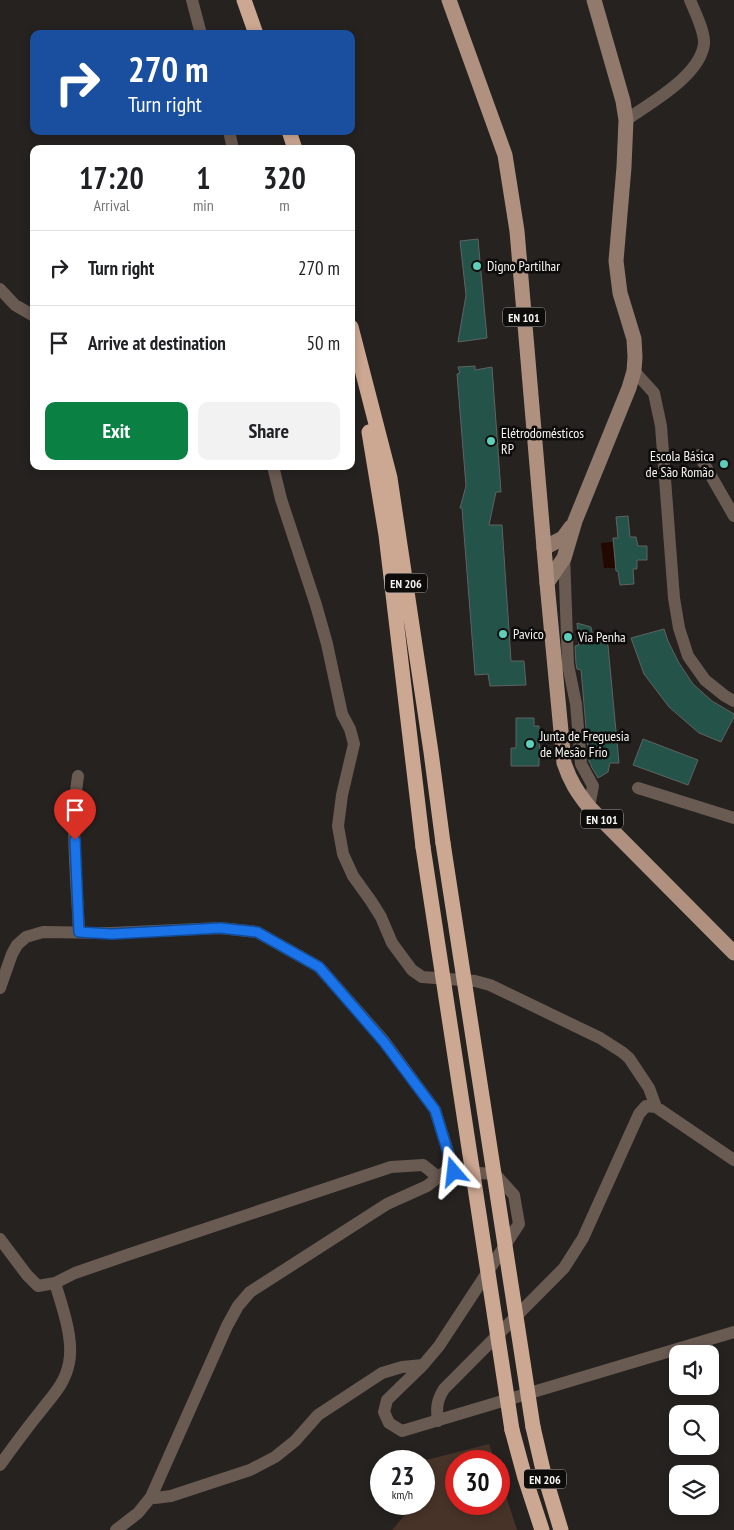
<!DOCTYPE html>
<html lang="en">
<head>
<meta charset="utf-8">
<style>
	body { margin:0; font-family:"PT Sans Narrow",sans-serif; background:#f2f2f2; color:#202124; height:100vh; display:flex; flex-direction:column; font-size:19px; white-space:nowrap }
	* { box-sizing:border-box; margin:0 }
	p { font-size:16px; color:#757577 }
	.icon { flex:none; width:28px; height:28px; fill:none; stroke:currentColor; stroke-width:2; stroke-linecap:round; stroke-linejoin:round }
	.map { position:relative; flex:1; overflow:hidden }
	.drawer { position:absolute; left:30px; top:145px; width:325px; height:325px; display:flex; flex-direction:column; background:#fff; border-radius:10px; box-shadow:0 2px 8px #0003 }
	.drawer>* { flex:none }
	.top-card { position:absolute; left:30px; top:30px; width:325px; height:105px; border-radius:10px; box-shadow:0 2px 8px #0003; background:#1a4fa0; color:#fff; overflow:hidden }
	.controls { position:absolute; left:669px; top:1345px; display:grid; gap:10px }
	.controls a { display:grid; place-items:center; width:50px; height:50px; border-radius:10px; background:#fff; box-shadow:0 2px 8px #0003; font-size:25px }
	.speed { position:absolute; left:370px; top:1450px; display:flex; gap:10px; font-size:25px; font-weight:700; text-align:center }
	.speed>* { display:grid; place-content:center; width:65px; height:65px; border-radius:50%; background:#fff; box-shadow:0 2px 8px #0003; line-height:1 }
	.speed small { font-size:12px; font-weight:400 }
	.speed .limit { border:8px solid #d22; background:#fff; color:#111 }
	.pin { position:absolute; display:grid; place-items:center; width:42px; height:42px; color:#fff; margin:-51px -21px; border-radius:50% 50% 50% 0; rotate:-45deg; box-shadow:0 0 5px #0007 }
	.pin .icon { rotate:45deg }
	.me { position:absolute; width:55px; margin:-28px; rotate:343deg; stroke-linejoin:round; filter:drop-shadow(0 0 4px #0008) }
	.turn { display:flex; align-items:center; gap:18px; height:105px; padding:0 15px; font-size:22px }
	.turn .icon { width:65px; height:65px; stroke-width:2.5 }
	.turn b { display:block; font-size:35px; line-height:42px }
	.eta { display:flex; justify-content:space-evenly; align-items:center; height:85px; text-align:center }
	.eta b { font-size:30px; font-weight:700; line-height:35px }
	.action { display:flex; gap:10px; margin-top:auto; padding:10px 15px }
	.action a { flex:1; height:58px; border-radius:10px; background:#0b8043; color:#fff; font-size:20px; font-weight:700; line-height:58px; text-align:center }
	.action a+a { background:#f2f2f2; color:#202124 }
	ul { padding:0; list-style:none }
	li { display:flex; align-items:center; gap:15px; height:75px; padding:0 15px; border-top:1px solid #e0e0e0 }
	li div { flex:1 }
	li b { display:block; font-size:19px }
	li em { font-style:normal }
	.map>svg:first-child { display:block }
	.green { fill:#473328 }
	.water { fill:#230800 }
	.building { fill:#24534a; stroke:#5f6362 }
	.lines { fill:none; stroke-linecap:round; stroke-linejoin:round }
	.street { stroke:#695a52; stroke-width:12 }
	.secondary { stroke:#91796c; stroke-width:15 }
	.primary { stroke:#b09180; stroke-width:15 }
	.highway { stroke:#cca792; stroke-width:15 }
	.highway-bridge { stroke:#cca792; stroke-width:15 }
	.route-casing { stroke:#114b97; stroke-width:12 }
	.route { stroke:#1a73e8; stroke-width:9 }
	.poi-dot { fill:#5dceb9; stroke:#0d0c0b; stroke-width:2 }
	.labels { text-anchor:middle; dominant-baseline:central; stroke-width:5; stroke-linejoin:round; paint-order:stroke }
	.shield { fill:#0d0c0b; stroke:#b0aead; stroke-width:1 }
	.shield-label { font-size:12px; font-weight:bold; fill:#f6f4f3 }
	.poi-label { font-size:14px; fill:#f6f4f3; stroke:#0d0c0b; text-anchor:start }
</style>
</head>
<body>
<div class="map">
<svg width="734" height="1530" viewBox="0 0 734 1530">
	<rect width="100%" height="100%" fill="#252220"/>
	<path class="green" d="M489,1444L495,1461H456V1504H499V1474L517,1530H392L404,1516L406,1504H424V1461H422Z"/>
	<path class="water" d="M613,542L616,568H604L601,543Z"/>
	<path class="building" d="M478,239L487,338L458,342L466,295L460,241Z
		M475,366V370L492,367L501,492H496L489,525H502L511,661H524L526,685L490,686L488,674L475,675L462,508H460L466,486L457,374L460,373L458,367Z
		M628,516L630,537H636L638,546H647V560H637V569H633L634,584L620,585L618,571H616L613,538H618L616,517Z
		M577,623L591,627L593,637L607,635L619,763H610L608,772L598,778L591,766V764L589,762L581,670L577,669L576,664L575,646L579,645Z
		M664,629L668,641L679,663L693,684L712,701L734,714V717L721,742L699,733L669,707L644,674L631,638Z
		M516,718H534V726H539L540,758H539V766H511V748H516Z
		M643,739L698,760L688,785L633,765Z"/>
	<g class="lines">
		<path class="street" d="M192,0L201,34
			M626,120C650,103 700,76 704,44C705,32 695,12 690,0
			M229,131L233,149
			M0,289L15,305L34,316
			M634,371L654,393L661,426L674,598L679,628L688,656L705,680L725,696L734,701
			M699,455L734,516
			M273,466L281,499L316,605L327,644L342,714L350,729L354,744L342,795L338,826L343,854L353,876L371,901L381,917L392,943L412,970L422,977L475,981L490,985L600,1038L622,1052L629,1058L649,1088L656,1107
			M564,554L568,665L576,704L581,764L593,786L589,807
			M78,776C70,827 77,881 79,932
			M638,788L734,818
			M0,988L12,954L17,945L26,937L43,932L112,933L220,928L257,932L319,967L384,1041L435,1110L454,1171
			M0,1239L27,1275L38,1286L55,1283L75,1273L130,1254L391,1167L423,1165L438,1177
			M438,1421C436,1408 437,1400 444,1389L564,1268L583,1238L639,1114L646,1106L656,1107L734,1160
			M0,1465C13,1447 26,1429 40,1412C52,1396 65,1384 69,1363C74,1339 62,1306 55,1283
			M151,1497L155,1498L171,1496L250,1470L275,1457L295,1441L318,1415L382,1373L402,1367L423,1365
			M116,1530L138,1513L151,1497L227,1326L238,1306L250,1292L387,1204L427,1186L446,1171L495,1174L514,1195L519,1224L439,1346L423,1365L387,1400L384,1412L389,1423L402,1431L734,1332"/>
		<path class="secondary" d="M544,548L563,538L571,527
			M547,583L564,558L575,521L629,388L634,371L635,357L634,339L620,293L616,261L624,167L626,120L623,101L594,0"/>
		<path class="primary" d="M449,0L505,155L517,231L547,583L564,763C570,781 577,792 589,807L734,953"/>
		<path class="highway" d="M244,0L256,34
			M289,131L295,149
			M351,327L390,478L431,752L443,843
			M369,432L386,535L423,847
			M533,1427L543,1470L561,1530
			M512,1430L525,1478L542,1530"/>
		<path class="highway-bridge" d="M443,843L533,1427
			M423,847L512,1430"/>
	</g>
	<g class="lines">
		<defs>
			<path id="route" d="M75,840L79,932L112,934L220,928L257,932L319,967L384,1042L435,1110L454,1172"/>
		</defs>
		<use href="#route" class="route-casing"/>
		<use href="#route" class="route"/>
	</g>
	<g class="poi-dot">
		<circle cx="477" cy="266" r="5"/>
		<circle cx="491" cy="441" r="5"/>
		<circle cx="724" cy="464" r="5"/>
		<circle cx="503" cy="634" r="5"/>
		<circle cx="568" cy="637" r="5"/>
		<circle cx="530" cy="744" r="5"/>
	</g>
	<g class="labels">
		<g class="shield">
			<rect x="503" y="307.5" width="42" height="19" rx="4"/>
			<rect x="385" y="573.5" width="42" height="19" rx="4"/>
			<rect x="581" y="809.5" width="42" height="19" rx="4"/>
			<rect x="524" y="1469.5" width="42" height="19" rx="4"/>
		</g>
		<g class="shield-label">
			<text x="524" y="317">EN 101</text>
			<text x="406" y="583">EN 206</text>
			<text x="602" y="819">EN 101</text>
			<text x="545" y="1479">EN 206</text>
		</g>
		<g class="poi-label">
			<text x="487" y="266">Digno Partilhar</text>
			<text x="501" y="433">Elétrodomésticos<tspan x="501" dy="16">RP</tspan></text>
			<text x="714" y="456" text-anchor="end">Escola Básica<tspan x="714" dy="16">de São Romão</tspan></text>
			<text x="513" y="634">Pavico</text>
			<text x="578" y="637">Via Penha</text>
			<text x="540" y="736">Junta de Freguesia<tspan x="540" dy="16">de Mesão Frio</tspan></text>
		</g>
	</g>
</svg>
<div class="controls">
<a><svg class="icon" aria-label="sound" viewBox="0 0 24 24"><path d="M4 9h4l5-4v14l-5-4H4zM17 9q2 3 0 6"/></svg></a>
<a><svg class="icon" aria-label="search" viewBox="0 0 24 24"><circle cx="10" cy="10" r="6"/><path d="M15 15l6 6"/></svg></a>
<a><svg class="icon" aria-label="layers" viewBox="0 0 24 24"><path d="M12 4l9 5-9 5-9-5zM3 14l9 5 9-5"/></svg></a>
</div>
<div class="speed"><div>23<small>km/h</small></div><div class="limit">30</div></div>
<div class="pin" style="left:75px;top:840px;background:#d93025"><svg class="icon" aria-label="arrive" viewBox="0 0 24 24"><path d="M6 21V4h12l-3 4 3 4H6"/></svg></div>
<svg class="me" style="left:454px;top:1172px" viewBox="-20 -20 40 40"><path d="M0-17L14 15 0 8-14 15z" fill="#1a73e8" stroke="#fff" stroke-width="4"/></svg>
<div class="top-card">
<div class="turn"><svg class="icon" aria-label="right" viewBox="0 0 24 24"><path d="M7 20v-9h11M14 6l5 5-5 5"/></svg><div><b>270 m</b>Turn right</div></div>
</div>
<section class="drawer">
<div class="eta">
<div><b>17:20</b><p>Arrival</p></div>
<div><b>1</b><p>min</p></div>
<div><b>320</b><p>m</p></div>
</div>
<ul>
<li><svg class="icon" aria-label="right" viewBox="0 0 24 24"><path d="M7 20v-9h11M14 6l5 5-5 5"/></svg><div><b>Turn right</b></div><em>270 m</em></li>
<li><svg class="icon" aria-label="arrive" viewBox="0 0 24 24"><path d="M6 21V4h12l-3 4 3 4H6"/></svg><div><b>Arrive at destination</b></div><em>50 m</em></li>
</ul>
<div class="action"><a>Exit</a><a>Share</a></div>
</section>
</div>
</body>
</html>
